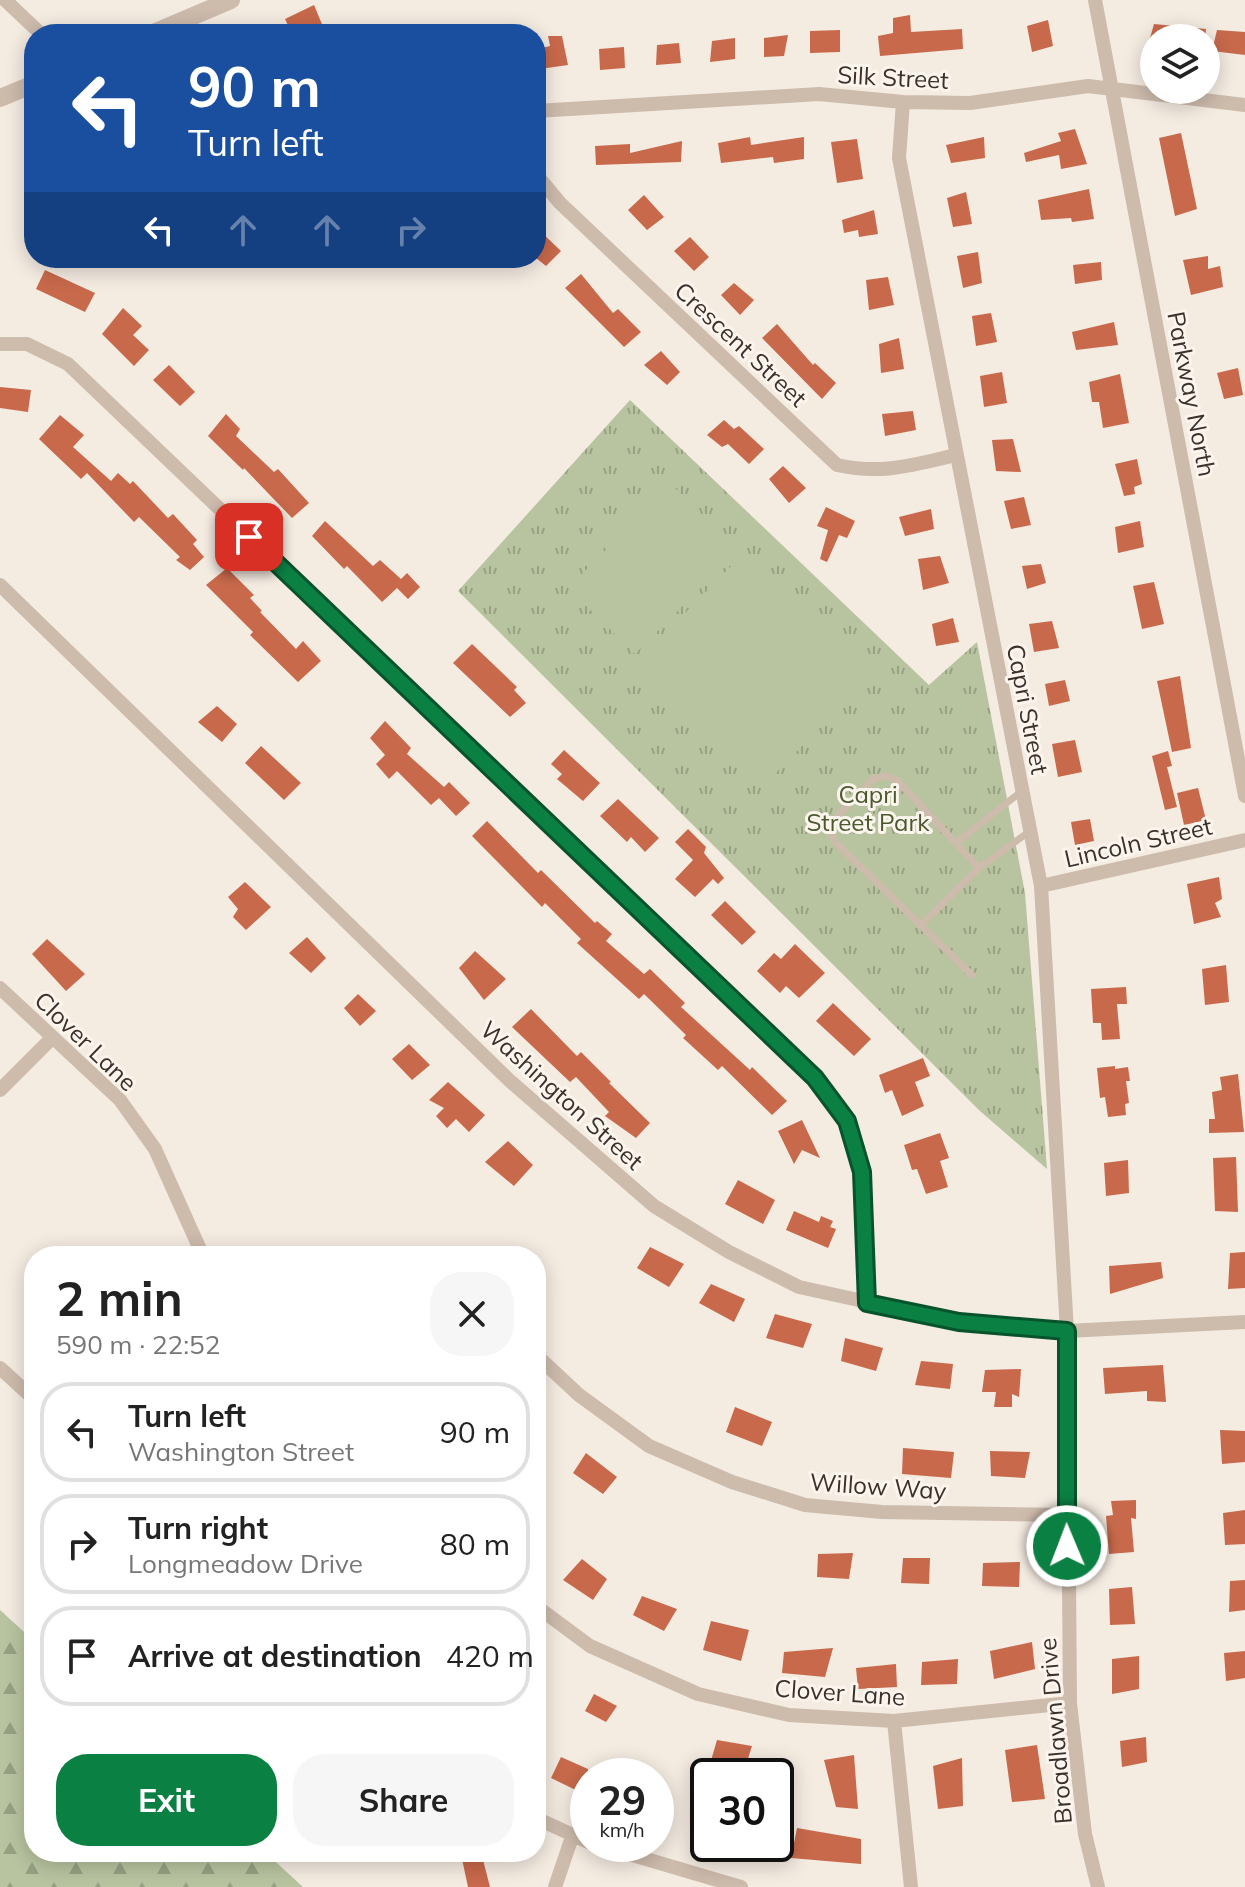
<!DOCTYPE html>
<html lang="en">
<head>
<meta charset="utf-8">
<style>
	body { margin:0; font-family:Mulish,sans-serif; background:#f6f6f6; color:#222; height:100vh; display:flex; flex-direction:column; font-size:30px; white-space:nowrap }
	* { box-sizing:border-box; margin:0 }
	p { font-size:26px; color:#767676 }
	.icon { flex:none; width:44px; height:44px; fill:none; stroke:currentColor; stroke-width:2; stroke-linecap:round; stroke-linejoin:round }
	.map { position:relative; flex:1; overflow:hidden }
	.sheet { position:absolute; left:24px; top:1246px; width:522px; height:616px; display:flex; flex-direction:column; background:#fff; border-radius:32px; box-shadow:0 4px 20px #0003 }
	.sheet>* { flex:none }
	.guide { position:absolute; left:24px; top:24px; width:522px; height:244px; border-radius:32px; box-shadow:0 4px 20px #0003; background:#1a4fa0; color:#fff; overflow:hidden }
	.controls { position:absolute; left:1140px; top:24px; display:grid; gap:16px }
	.controls a { display:grid; place-items:center; width:80px; height:80px; border-radius:50%; background:#fff; box-shadow:0 4px 20px #0003; font-size:40px }
	.speed { position:absolute; left:570px; top:1758px; display:flex; gap:16px; font-size:40px; font-weight:700; text-align:center }
	.speed>* { display:grid; place-content:center; width:104px; height:104px; border-radius:50%; background:#fff; box-shadow:0 4px 20px #0003; line-height:1 }
	.speed small { font-size:20px; font-weight:400 }
	.speed .limit { border:4px solid #111; border-radius:12px; background:#fff; color:#111 }
	.pin { position:absolute; display:grid; place-items:center; width:68px; height:68px; color:#fff; margin:-34px; border-radius:16px; box-shadow:0 4px 12px #0006 }
	.me { position:absolute; width:88px; margin:-44px; rotate:359deg; stroke-linejoin:round; filter:drop-shadow(0 0 6px #0008) }
	.turn { display:flex; align-items:center; gap:28px; height:168px; padding:0 32px; font-size:36px }
	.turn .icon { width:104px; height:104px; stroke-width:2.5 }
	.turn b { display:block; font-size:56px; line-height:68px }
	.lanes { display:flex; align-items:center; height:76px; padding:0 32px; background:#0003; justify-content:center; gap:40px; direction:ltr }
	.lanes .off { opacity:.35 }
	.round { display:grid; place-items:center; flex:none; width:84px; height:84px; border-radius:32px; background:#f6f6f6 }
	.headline { display:flex; align-items:center; justify-content:space-between; height:136px; padding:0 32px }
	h1 { font-size:48px; font-weight:700; line-height:60px }
	.action { display:flex; gap:16px; margin-top:auto; padding:16px 32px }
	.action a { flex:1; height:92px; border-radius:32px; background:#0b8043; color:#fff; font-size:32px; font-weight:700; line-height:92px; text-align:center }
	.action a+a { background:#f6f6f6; color:#222 }
	ul { padding:0; list-style:none }
	li { display:flex; align-items:center; gap:24px; height:100px; margin:0 16px 12px; padding:0 16px; border:4px solid #e0e0e0; border-radius:32px }
	li div { flex:1 }
	li b { display:block; font-size:30px }
	li em { font-style:normal }
	.map>svg:first-child { display:block }
	.forest { fill:url(#forest-firs) }
	.park { fill:url(#park-tufts) }
	.pitch { fill:#b8c4a0 }
	.building { fill:#c8694b }
	.lines { fill:none; stroke-linecap:round; stroke-linejoin:round }
	.service { stroke:#cdbbac; stroke-width:7 }
	.minor { stroke:#cdbbac; stroke-width:14 }
	.tertiary { stroke:#cdbbac; stroke-width:18 }
	.route-casing { stroke:#07532c; stroke-width:20 }
	.route { stroke:#0b8043; stroke-width:14 }
	.labels { text-anchor:middle; dominant-baseline:central; stroke-width:6; stroke-linejoin:round; paint-order:stroke }
	.street-label { font-size:24px; fill:#3b302b; stroke:#fbf5ee }
	.park-label { font-size:24px; fill:#4a5a2e; stroke:#fbf5ee }
</style>
</head>
<body>
<div class="map">
<svg width="1245" height="1887" viewBox="0 0 1245 1887">
	<defs>
		<pattern id="forest-firs" width="22" height="20" patternUnits="userSpaceOnUse" patternTransform="scale(2)"><rect width="22" height="20" fill="#b8c4a0"/><path d="M5 1l3.5 6h-7zM16 11l3.5 6h-7z" fill="#97a083"/></pattern>
		<pattern id="park-tufts" width="24" height="20" patternUnits="userSpaceOnUse" patternTransform="scale(2)"><rect width="24" height="20" fill="#b8c4a0"/><path d="M3 7l-1-3M5 7V3M7 7l1-3M15 17l-1-3M17 17v-4M19 17l1-3" fill="none" stroke="#97a083"/></pattern>
	</defs>
	<rect width="100%" height="100%" fill="#f4ebe1"/>
	<path class="forest" d="M0,1610L34,1641V1852H265L303,1887H0Z"/>
	<path class="park" d="M630,400L929,685L977,642L1025,893L1047,1169L980,1111L458,591Z"/>
	<path class="pitch" d="M671,484L738,550L635,654L568,588Z
		M743,554L869,677L763,786L636,663Z"/>
	<path class="building" d="M314,5L324,29L313,34H292L285,19Z
		M910,15L911,32L962,29L963,49L880,56L878,36L893,33V18Z
		M1048,20L1053,46L1032,52L1027,26Z
		M1154,24L1206,29L1205,38H1150Z
		M840,30V52L810,53V31Z
		M1217,30L1245,32V55L1212,51Z
		M788,35L784,56L764,57V38Z
		M548,36H562L568,65L540,69L537,49L550,46Z
		M735,38V59L710,62L712,41Z
		M679,43L681,63L656,65L657,45Z
		M624,47L625,68L600,70L599,49Z
		M1075,129L1087,164L1061,169L1059,155L1026,162L1024,153L1061,141L1058,133Z
		M1181,133L1197,209L1175,216L1159,138Z
		M750,137L751,145L804,137V159L774,163L773,157L721,163L718,143Z
		M984,137L985,158L951,163L946,145Z
		M857,139L863,179L837,183L831,142Z
		M682,141L681,162L596,165L595,146L630,144V153Z
		M1089,189L1094,219L1072,222L1071,218L1041,220L1038,200Z
		M966,192L972,224L953,227L947,198Z
		M644,195L664,217L647,230L628,210Z
		M874,210L878,234L859,237L858,230L844,233L842,220Z
		M536,227L561,251L546,266L536,258Z
		M690,237L709,257L694,271L674,251Z
		M978,252L982,283L963,288L957,256Z
		M1208,256V269L1220,266L1223,287L1191,295L1183,260Z
		M1101,262L1102,280L1075,284L1073,265Z
		M45,270L95,293L85,312L36,289Z
		M581,274L613,313L618,309L641,332L624,347L565,288Z
		M888,277L894,305L869,310L866,280Z
		M734,283L754,300L740,315L721,295Z
		M123,308L142,326L133,335L149,350L134,366L102,334Z
		M991,313L997,342L976,346L972,316Z
		M1114,322L1118,345L1076,350L1072,332Z
		M777,324L813,365L815,363L836,383L822,399L762,338Z
		M899,338L904,369L881,373L879,344Z
		M661,351L680,372L667,385L644,365Z
		M169,365L195,392L180,406L153,380Z
		M1238,368L1243,395L1224,399L1217,373Z
		M1002,372L1007,403L984,407L980,376Z
		M1120,374L1129,423L1103,428L1099,402H1092L1089,382Z
		M0,387L31,390L28,412L0,408Z
		M913,411L916,430L885,436L882,414Z
		M226,414L240,429L236,436L274,472L278,469L309,503L292,518L244,468L243,470L208,436Z
		M60,415L84,435L73,447L111,481L118,473L130,484L133,481L168,518L173,514L197,540L193,544L204,557L190,570L176,560L180,557L139,517L134,522L87,473L81,479L39,439Z
		M724,420L734,429L739,426L764,449L749,464L728,444L722,447L707,435Z
		M1013,439L1021,472L996,471L992,440Z
		M1137,459L1142,484L1134,487L1135,494L1124,496L1115,464Z
		M783,466L806,488L789,503L769,479Z
		M1024,497L1031,525L1011,529L1004,501Z
		M826,507L855,521L847,538L839,535L827,562L820,559L828,530L817,526Z
		M931,509L934,529L905,536L899,517Z
		M325,521L373,566L380,560L401,579L407,573L420,587L408,599L397,588L382,602L347,566L344,569L312,536Z
		M1140,521L1144,547L1118,553L1115,527Z
		M940,556L949,583L923,590L918,559Z
		M1041,564L1046,583L1027,589L1022,566Z
		M227,568L254,595L250,598L262,611L260,612L296,649L303,641L321,661L298,682L250,635L253,632L206,585Z
		M1154,582L1164,624L1142,629L1133,586Z
		M953,618L959,642L936,646L932,624Z
		M1052,621L1059,648L1034,652L1029,624Z
		M472,644L517,687L514,690L526,703L510,717L453,663Z
		M1180,676L1191,748L1172,752L1157,681Z
		M1065,680L1070,701L1049,706L1045,684Z
		M217,706L237,724L222,742L198,722Z
		M385,721L411,748L407,754L444,787L449,782L470,803L456,816L439,798L431,805L397,771L389,779L376,764L385,755L370,738Z
		M1075,740L1082,772L1058,777L1052,744Z
		M261,746L301,783L284,800L245,763Z
		M564,750L600,783L583,801L557,779L562,774L551,764Z
		M1168,751L1172,766L1167,767L1177,807L1165,810L1152,756Z
		M1198,788L1206,820L1184,825L1177,793Z
		M618,799L659,838L645,852L631,837L627,842L600,816Z
		M1090,819L1094,841L1075,845L1071,822Z
		M487,821L538,873L541,870L595,923L597,921L612,934L606,941L644,974L650,969L685,1003L681,1007L750,1070L752,1067L787,1101L772,1115L722,1066L718,1070L683,1038L686,1035L644,994L639,999L577,943L581,939L545,903L542,907L472,836Z
		M688,829L706,847L704,853L724,878L718,884L713,879L695,897L675,879L693,860L675,842Z
		M1219,877L1222,899L1215,903L1221,917L1194,924L1187,884Z
		M245,882L271,907L246,930L233,917L238,909L228,897Z
		M725,901L756,932L742,945L711,915Z
		M307,937L326,958L311,973L289,953Z
		M47,939L85,974L66,991L32,954Z
		M795,944L825,973L799,998L786,986L780,993L757,971L774,953L781,959Z
		M475,951L506,979L484,1000L459,968Z
		M1226,965L1229,1002L1205,1005L1202,969Z
		M1126,987L1127,1004H1117L1120,1039L1102,1040L1101,1023H1093L1091,989Z
		M358,994L376,1011L360,1026L344,1008Z
		M833,1003L871,1039L854,1056L816,1021Z
		M531,1009L577,1056L581,1052L611,1082L609,1083L650,1123L636,1138L605,1116L609,1112L576,1077L570,1082L512,1027Z
		M409,1044L430,1065L412,1080L392,1059Z
		M923,1058L930,1076L915,1082L924,1106L902,1116L892,1090L885,1093L879,1075Z
		M1115,1066V1069L1128,1067L1130,1081H1126L1129,1103L1125,1104L1126,1115L1108,1117L1105,1097L1100,1098L1097,1068Z
		M1238,1074L1244,1132L1209,1133V1119H1215L1212,1092L1222,1090L1220,1077Z
		M448,1082L485,1115L469,1132L456,1119L447,1128L436,1116L444,1108L429,1100Z
		M802,1120L820,1158L802,1150L794,1164L778,1131Z
		M940,1133L949,1158L940,1161L948,1187L926,1194L917,1169L912,1170L904,1145Z
		M508,1141L533,1165L514,1186L485,1162Z
		M1236,1157L1238,1212L1215,1211L1213,1158Z
		M1128,1160L1129,1193L1106,1196L1104,1163Z
		M738,1180L775,1200L763,1224L725,1204Z
		M794,1211L819,1222L821,1216L833,1221L830,1227L836,1229L828,1248L786,1230Z
		M650,1247L684,1264L669,1287L637,1268Z
		M1245,1252V1288L1228,1289L1230,1253Z
		M1161,1262L1163,1278L1110,1294L1109,1266Z
		M711,1284L745,1299L734,1322L699,1303Z
		M775,1314L812,1324L803,1348L766,1338Z
		M845,1338L883,1348L876,1371L841,1361Z
		M921,1361L953,1364L950,1389L915,1385Z
		M1163,1365L1166,1402L1147,1401V1391L1105,1394L1103,1368Z
		M1021,1369L1019,1397L1012,1394V1407H994L996,1392H982L985,1370Z
		M735,1407L772,1422L762,1446L726,1432Z
		M1220,1430L1245,1431V1462L1222,1464Z
		M903,1448L954,1452L951,1478L902,1474Z
		M990,1451L1030,1452L1025,1478L991,1476Z
		M586,1453L617,1477L603,1494L573,1473Z
		M1136,1500V1519L1131,1518L1134,1552L1109,1554L1106,1516L1113,1515L1111,1501Z
		M1245,1510V1544L1225,1545L1223,1513Z
		M853,1553L849,1579L817,1577L818,1554Z
		M903,1558H930L929,1584L901,1583Z
		M582,1559L607,1579L593,1600L563,1580Z
		M1020,1562L1019,1587L982,1586L983,1563Z
		M1245,1580V1610L1229,1612L1230,1581Z
		M1132,1587L1135,1624L1110,1625L1109,1589Z
		M642,1596L677,1609L664,1631L633,1615Z
		M711,1621L749,1630L741,1661L703,1650Z
		M1032,1642L1035,1669L994,1679L990,1651Z
		M833,1648L825,1677L782,1673L784,1652Z
		M1245,1651V1678L1226,1681L1224,1653Z
		M1139,1656V1689L1112,1694V1659Z
		M958,1659L957,1684L921,1685L922,1662Z
		M896,1664L897,1687L858,1689L856,1668Z
		M594,1694L617,1706L606,1722L585,1711Z
		M1146,1737L1147,1762L1122,1767L1120,1741Z
		M717,1740L752,1746L744,1771L710,1764Z
		M1037,1745L1045,1799L1012,1802L1005,1750Z
		M854,1755L858,1809L836,1807L824,1760Z
		M561,1757L588,1769V1796L551,1778Z
		M962,1758L963,1806L938,1809L933,1766Z
		M656,1798L671,1805L659,1844H656Z
		M797,1828L861,1839V1864L791,1858Z
		M481,1852L490,1887H468L462,1859Z"/>
	<g class="lines">
		<path class="service" d="M956,843L1022,791
			M921,925L979,868L1030,831
			M972,975L834,841L831,831L832,822L873,779L885,776L897,780L979,868"/>
		<path class="minor" d="M5,0L41,34
			M1095,0L1245,796
			M903,102L899,158L1041,886L1067,1331L1070,1703L1085,1834L1098,1887
			M536,111L819,94L903,102L970,103L1088,86L1245,105
			M536,163L540,179L560,203L837,465C882,475 913,465 956,455
			M0,344H27L68,364L815,1078L847,1121L862,1172L867,1303
			M0,585L509,1080L654,1206L729,1252L799,1287L959,1322L1067,1331L1245,1322
			M1041,886L1245,840
			M0,988L120,1100L155,1149L203,1256
			M0,1090L52,1038
			M536,1355L579,1395L649,1446L732,1482L805,1505L882,1512L1067,1515
			M0,1368L34,1399
			M536,1606L590,1646L698,1694L789,1715L894,1721L1070,1703
			M894,1721L911,1887
			M536,1818L588,1842
			M595,1844L741,1887
			M555,1887L572,1837"/>
		<path class="tertiary" d="M151,34L231,0
			M0,98L34,84"/>
	</g>
	<g class="lines">
		<defs>
			<path id="route" d="M249,537L815,1078L847,1121L862,1172L867,1303L959,1322L1067,1331V1546"/>
		</defs>
		<use href="#route" class="route-casing"/>
		<use href="#route" class="route"/>
	</g>
	<g class="labels">
		<g class="street-label">
			<text transform="translate(893 77) rotate(3)">Silk Street</text>
			<text transform="translate(741 344) rotate(43)">Crescent Street</text>
			<text transform="translate(1192 394) rotate(79)">Parkway North</text>
			<text transform="translate(1028 709) rotate(79)">Capri Street</text>
			<text transform="translate(1138 842) rotate(-13)">Lincoln Street</text>
			<text transform="translate(86 1041) rotate(44)">Clover Lane</text>
			<text transform="translate(562 1095) rotate(42)">Washington Street</text>
			<text transform="translate(878 1486) rotate(4)">Willow Way</text>
			<text transform="translate(840 1692) rotate(4)">Clover Lane</text>
			<text transform="translate(1055 1731) rotate(-95)">Broadlawn Drive</text>
		</g>
		<g class="park-label">
			<text x="868" y="794">Capri<tspan x="868" dy="28">Street Park</tspan></text>
		</g>
	</g>
</svg>
<div class="controls">
<a><svg class="icon" aria-label="layers" viewBox="0 0 24 24"><path d="M12 4l9 5-9 5-9-5zM3 14l9 5 9-5"/></svg></a>
</div>
<div class="speed"><div>29<small>km/h</small></div><div class="limit">30</div></div>
<div class="pin" style="left:249px;top:537px;background:#d93025"><svg class="icon" aria-label="arrive" viewBox="0 0 24 24"><path d="M6 21V4h12l-3 4 3 4H6"/></svg></div>
<svg class="me" style="left:1067px;top:1546px" viewBox="-20 -20 40 40"><circle r="17" fill="#0b8043" stroke="#fff" stroke-width="3"/><path d="M0-11L8 9 0 5-8 9z" fill="#fff"/></svg>
<div class="guide">
<div class="turn"><svg class="icon" aria-label="left" viewBox="0 0 24 24"><path d="M17 20v-9H6M10 6l-5 5 5 5"/></svg><div><b>90 m</b>Turn left</div></div>
<div class="lanes"><svg class="icon" aria-label="left" viewBox="0 0 24 24"><path d="M17 20v-9H6M10 6l-5 5 5 5"/></svg><svg class="icon off" aria-label="ahead" viewBox="0 0 24 24"><path d="M12 20V5M6 11l6-6 6 6"/></svg><svg class="icon off" aria-label="ahead" viewBox="0 0 24 24"><path d="M12 20V5M6 11l6-6 6 6"/></svg><svg class="icon off" aria-label="right" viewBox="0 0 24 24"><path d="M7 20v-9h11M14 6l5 5-5 5"/></svg></div>
</div>
<section class="sheet">
<div class="headline"><div><h1>2 min</h1><p>590 m · 22:52</p></div><a class="round"><svg class="icon" aria-label="close" viewBox="0 0 24 24"><path d="M6 6l12 12M18 6L6 18"/></svg></a></div>
<ul>
<li><svg class="icon" aria-label="left" viewBox="0 0 24 24"><path d="M17 20v-9H6M10 6l-5 5 5 5"/></svg><div><b>Turn left</b><p>Washington Street</p></div><em>90 m</em></li>
<li><svg class="icon" aria-label="right" viewBox="0 0 24 24"><path d="M7 20v-9h11M14 6l5 5-5 5"/></svg><div><b>Turn right</b><p>Longmeadow Drive</p></div><em>80 m</em></li>
<li><svg class="icon" aria-label="arrive" viewBox="0 0 24 24"><path d="M6 21V4h12l-3 4 3 4H6"/></svg><div><b>Arrive at destination</b></div><em>420 m</em></li>
</ul>
<div class="action"><a>Exit</a><a>Share</a></div>
</section>
</div>
</body>
</html>
